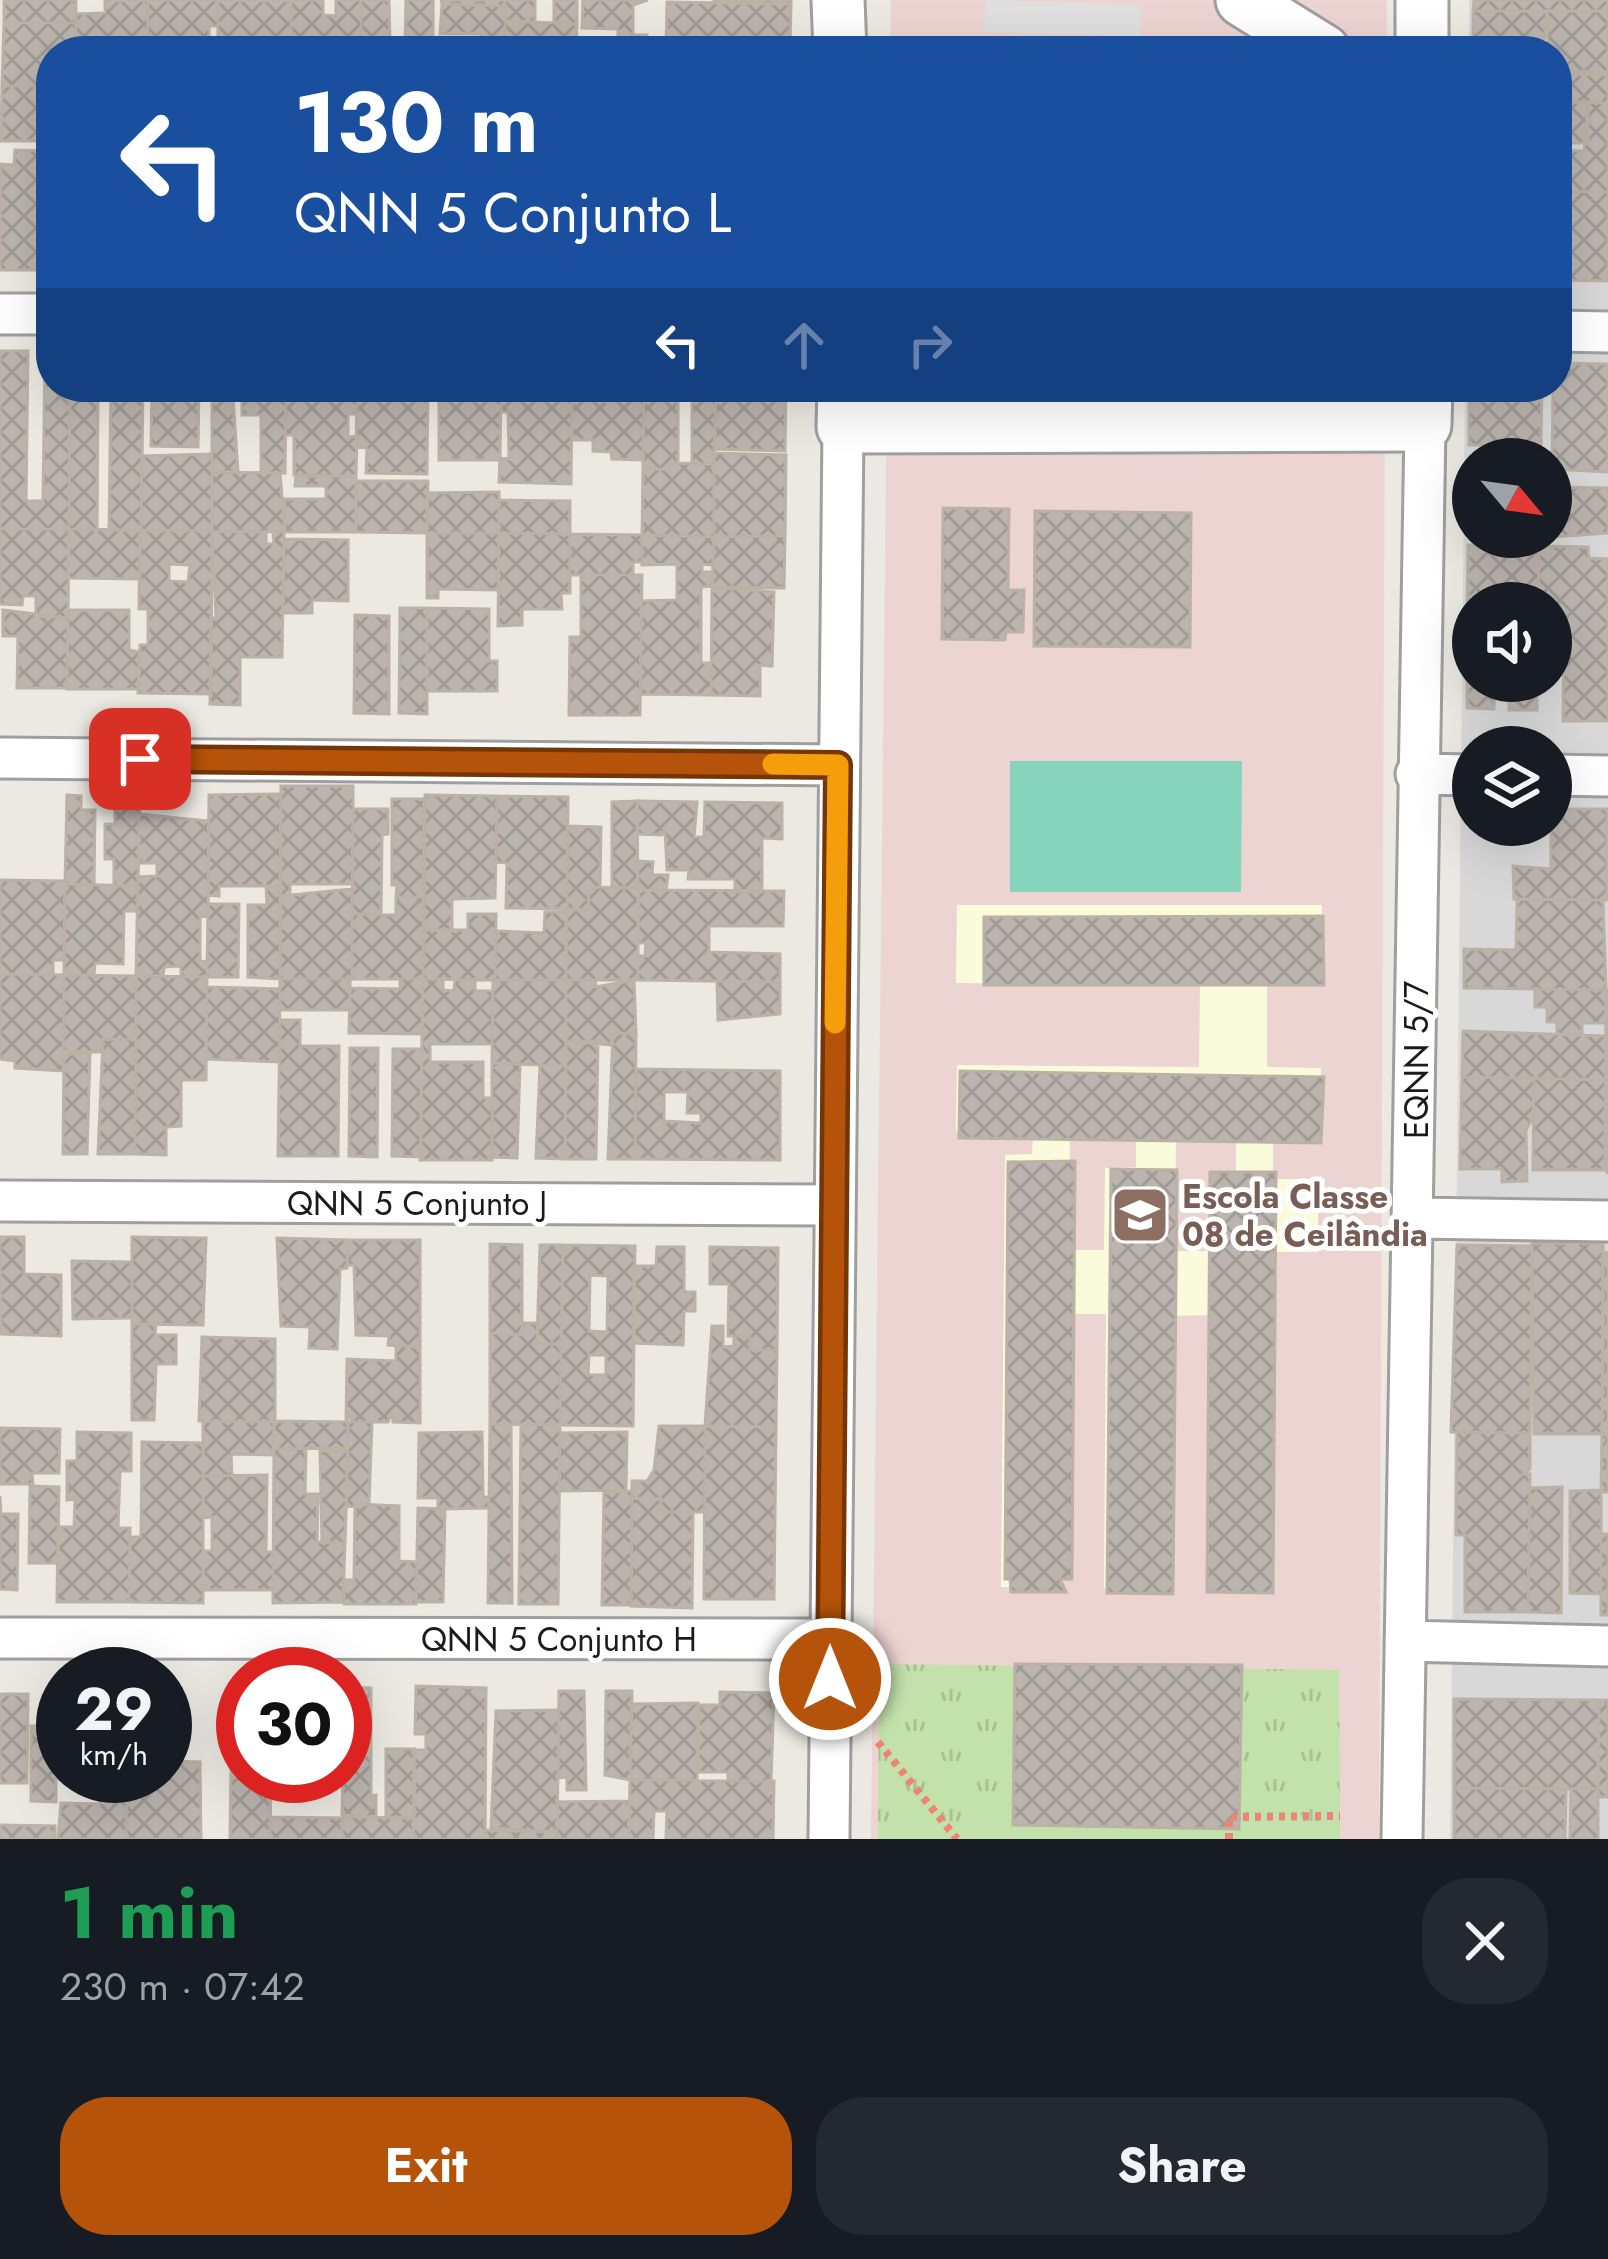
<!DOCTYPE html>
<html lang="en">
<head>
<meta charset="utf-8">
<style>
	body { margin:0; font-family:Jost,sans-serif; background:#242831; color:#f1f3f6; height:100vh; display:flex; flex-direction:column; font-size:45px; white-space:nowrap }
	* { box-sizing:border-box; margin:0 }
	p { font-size:39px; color:#9ea1a6 }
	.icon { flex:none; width:66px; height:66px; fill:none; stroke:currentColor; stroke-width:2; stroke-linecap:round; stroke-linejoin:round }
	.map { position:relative; height:1839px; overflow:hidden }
	.side { display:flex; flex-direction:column; background:#171b24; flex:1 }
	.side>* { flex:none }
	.top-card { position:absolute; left:36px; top:36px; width:1536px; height:366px; border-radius:48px; box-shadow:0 12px 48px #0002; background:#1a4fa0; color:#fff; overflow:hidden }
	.needle { width:78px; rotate:119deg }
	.controls { position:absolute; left:1452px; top:438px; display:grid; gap:24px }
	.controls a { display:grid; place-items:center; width:120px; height:120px; border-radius:50%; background:#171b24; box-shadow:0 12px 48px #0002; font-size:60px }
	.speed { position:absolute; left:36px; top:1647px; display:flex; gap:24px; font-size:60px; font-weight:700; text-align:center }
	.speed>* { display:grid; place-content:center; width:156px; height:156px; border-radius:50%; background:#171b24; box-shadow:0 12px 48px #0002; line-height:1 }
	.speed small { font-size:30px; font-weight:400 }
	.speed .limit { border:18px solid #d22; background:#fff; color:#111 }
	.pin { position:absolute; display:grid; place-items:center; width:102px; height:102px; color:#fff; margin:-51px; border-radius:24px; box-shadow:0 6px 18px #0006 }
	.me { position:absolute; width:132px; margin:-66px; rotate:0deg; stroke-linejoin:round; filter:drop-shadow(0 0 9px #0008) }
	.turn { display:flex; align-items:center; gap:42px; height:252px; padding:0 60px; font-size:54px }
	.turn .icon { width:156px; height:156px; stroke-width:2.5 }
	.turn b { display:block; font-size:84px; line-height:102px }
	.lanes { display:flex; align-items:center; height:114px; padding:0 60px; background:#0003; justify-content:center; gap:60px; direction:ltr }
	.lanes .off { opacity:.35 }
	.round { display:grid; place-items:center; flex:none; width:126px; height:126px; border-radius:48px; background:#242831 }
	.overview { display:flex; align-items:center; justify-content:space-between; height:204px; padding:0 60px }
	h1 { font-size:72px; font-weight:700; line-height:90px; color:#1e9e55 }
	.primary-button { display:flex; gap:24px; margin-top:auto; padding:24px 60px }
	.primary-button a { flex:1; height:138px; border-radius:48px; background:#b45309; color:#fff; font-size:48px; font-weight:700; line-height:138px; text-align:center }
	.primary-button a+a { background:#242831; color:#f1f3f6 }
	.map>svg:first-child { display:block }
	.residential { fill:#d9d8d8; fill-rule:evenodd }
	.commercial { fill:#ecd4d2 }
	.education { fill:#f9fbdb; fill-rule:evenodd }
	.grass { fill:url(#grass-tufts) }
	.pitch { fill:#86d4bb }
	.parking { fill:#dfdfdf }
	.building { fill:url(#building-cross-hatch); stroke:#bcb1a5; stroke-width:3; fill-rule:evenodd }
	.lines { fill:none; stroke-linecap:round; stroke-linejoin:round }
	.minor-casing { stroke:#9f9f9f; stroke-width:45 }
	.tertiary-casing { stroke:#9f9f9f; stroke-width:57 }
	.path { stroke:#ec8672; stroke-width:8; stroke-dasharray:6 6; stroke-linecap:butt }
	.minor { stroke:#fff; stroke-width:39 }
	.tertiary { stroke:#fff; stroke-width:51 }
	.route-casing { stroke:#753606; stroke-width:30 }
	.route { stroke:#b45309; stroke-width:21 }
	.slow { stroke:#f59e0b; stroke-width:21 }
	.labels { text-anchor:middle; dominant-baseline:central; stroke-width:10; stroke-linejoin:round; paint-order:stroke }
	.street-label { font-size:33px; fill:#1b1b1b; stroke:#fff }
	.education-label { font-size:33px; font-weight:bold; fill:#785e54; stroke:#fff; text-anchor:start }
</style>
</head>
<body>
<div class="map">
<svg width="1608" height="1839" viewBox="0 0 1608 1839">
	<defs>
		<pattern id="grass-tufts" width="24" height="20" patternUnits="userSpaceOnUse" patternTransform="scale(3)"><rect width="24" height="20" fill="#c3e2ab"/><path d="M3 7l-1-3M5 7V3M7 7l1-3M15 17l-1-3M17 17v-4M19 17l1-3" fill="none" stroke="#a7c193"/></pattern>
		<pattern id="building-cross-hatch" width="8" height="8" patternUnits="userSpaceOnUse" patternTransform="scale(3)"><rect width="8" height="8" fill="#bcb5af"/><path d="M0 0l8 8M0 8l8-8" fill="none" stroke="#a19b96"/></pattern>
	</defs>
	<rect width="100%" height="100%" fill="#ece9e2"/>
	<path class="residential" d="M1469,0H1608V1839H1450L1465,387H1557V51H1469ZM1473,459H1551V537H1473ZM1473,603H1551V681H1473ZM1473,747H1551V825H1473Z"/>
	<path class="commercial" d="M891,0H1387V51H890Z
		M887,387H1385L1379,1839H871Z"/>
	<path class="education" d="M957,905H1322L1321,986H1267V1067L1321,1068L1320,1138L1273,1139V1179H1318V1252H1274L1270,1593H1210L1212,1315L1170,1316L1166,1588H1104L1106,1314H1063L1059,1587H1001L1005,1155L1032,1154L1033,1132L956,1131L957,1065L1199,1067L1200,985L956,983ZM1070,1134H1136V1167L1105,1168L1104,1250H1069ZM1176,1135H1236V1171H1211L1210,1251H1175Z"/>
	<path class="grass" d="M879,1664L1339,1670L1340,1839H878Z"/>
	<path class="pitch" d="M1010,761H1242L1241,892H1010Z"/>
	<path class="parking" d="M986,0L1141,5V36L984,32Z"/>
	<path class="building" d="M4,0H76V23H4Z
		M148,0L147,51H75L76,14L105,13V1Z
		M148,0H218V26H209V51H147Z
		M218,0L291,1V51H218Z
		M323,0V15L336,16V0H361V51H291V0Z
		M361,0H389L390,43L361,42Z
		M406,0H433V44L405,43Z
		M441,0H505V6L442,4Z
		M505,0H535V22L505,21Z
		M554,0H577V24L554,22Z
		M583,0H648L633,5V35H647V51H576V45L618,46V29L582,28Z
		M714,0H791V4L714,3Z
		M1474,0H1608V11H1473Z
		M667,2L791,4L790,51H666Z
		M442,4L505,6V51H481V34H440Z
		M1473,11H1547L1544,39H1473Z
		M1547,11H1608V72L1557,71V51H1548Z
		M505,21L577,24L576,51H505Z
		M4,23H76L75,51H51V86H2Z
		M361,42L433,44V51H361Z
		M1472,43L1545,45V51H1472Z
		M1557,74L1608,75V103L1557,102Z
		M2,86H51V141H1Z
		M1557,102H1588V143H1557Z
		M1588,102L1608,103V192L1557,191V150L1584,151Z
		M15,150L47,151L51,270H0L1,164L14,165Z
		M1557,191L1608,192V281L1557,280Z
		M0,351H28L26,501H43L45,351H51V387H70L69,529H0Z
		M1557,363L1608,364V472L1552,469L1553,390L1542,387H1557Z
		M70,387H98L97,530L69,529Z
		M111,387H143L141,531L109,530Z
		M152,387H199L198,447L151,446Z
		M212,387H224V396L233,397L238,472H212Z
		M242,387H286L285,473H261V415H242Z
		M286,387H357V414H348V437L357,436L356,476L294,475V435H285Z
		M357,387H428L427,474L366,473L367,448L356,447Z
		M439,387H501L500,460H439Z
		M501,387H572L571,484L499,482L500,458L509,459L508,412H501Z
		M572,387H598V402L612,401V387H644L643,460L612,459L611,452L593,451V440H572Z
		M644,387H678V464L670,463V470L643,468Z
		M692,387H716L714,464H692Z
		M716,387H786L785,451L715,449Z
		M1469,387H1542L1541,445H1469Z
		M1500,445H1541L1540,459H1500Z
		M714,453L786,455L785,536L714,537Z
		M212,454V531H141L142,456Z
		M670,463L714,464V537L642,535L643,468L670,470Z
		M212,472L280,473L285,532L212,531Z
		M296,476H356V532H285V499H326V486H295Z
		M356,481H428L427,533L356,532Z
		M1551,487L1608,488V533L1539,538L1551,537Z
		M499,492V533H427V493Z
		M499,500L570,501V534L499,533Z
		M943,508L1009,509L1008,590H1024L1023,632H1006L1005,640L942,639Z
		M1035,511L1191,513L1190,647L1034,646Z
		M0,529H69L68,618L36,616V596H23L22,605L0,604Z
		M69,529L140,530V579L68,578Z
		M140,530L212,531L211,694L138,693L140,645H148V609H139ZM169,564L190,565L188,582L169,581Z
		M212,531L266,532V544H274L273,531L284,532L282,657H240V705L210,704L211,618H216Z
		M427,533H499L498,590L438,589V598H427Z
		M499,533L570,534V593H561L562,609H522V625L498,626Z
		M570,534L642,535V562H633V575H570Z
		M642,535L714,537L713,565L702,564V572H713V586L701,587V663H711V695L641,694V601L677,600V564L642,565Z
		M785,536L784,588L712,587L714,537Z
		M1480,537H1539V546L1480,545Z
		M284,539L348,540V601L312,600V613H283Z
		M1468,545L1539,546L1538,603L1467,607Z
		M1539,546L1588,547L1589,558L1608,559V721H1563L1564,637H1551V603H1538Z
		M581,575H642L640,715H569L570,637H581Z
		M712,587L774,592L772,666L760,665V696L711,695Z
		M1467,607L1473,608V681H1495L1494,709L1467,708Z
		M400,608H427V714L399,713Z
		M427,608L489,609V661H497V691H427Z
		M3,610L68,618L67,688H17L18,636H3Z
		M68,610H129V650L139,652V689H67Z
		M355,615L389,616V714L354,713Z
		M1509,681H1537V710H1509Z
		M281,786H353V884H290V895L280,896Z
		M281,794V886H219V896L208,895L209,795Z
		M67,795L81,796V810H95L94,885L65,884Z
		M425,795L497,796L495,898L452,899V931L424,930Z
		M115,796L140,797L138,886H114V859H105V824H115Z
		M497,796L568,797L567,909L506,908L507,863L496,862Z
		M392,799H424L423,897H396L397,885H392Z
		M637,801L638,888H612V802Z
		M637,801L697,802L694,837H704L705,802L782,803V839L762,838V892H735V879H688L689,870H667L665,829L662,835L638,834Z
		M353,809H388V834L382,835L381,914H352Z
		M1551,809H1607V900L1514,899L1513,866L1551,869Z
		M139,814L209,821L208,916L200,917V961L207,962V977L181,976V966L164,967L163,976H136L138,877L157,876V863H139Z
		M567,826L601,827L600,887H589L588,910L567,909Z
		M637,861L653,862L652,875H668L666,891L638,890Z
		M0,880L65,881L64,960H53V975L0,974Z
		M65,884L138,886L137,911H124L123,964L95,963L94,975H64Z
		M266,886H281L280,979L248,977V905H267Z
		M589,887L638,888V980H566L567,910H588Z
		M352,889V979H280V896Z
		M639,890L784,891L783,926H709V952L780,954V982L638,980V956H645L646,943H638Z
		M396,897H423V979H352V914L396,915Z
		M1517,899L1603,900L1606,990L1464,988V949L1516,950Z
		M208,904H239L238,977H207Z
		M545,912H566V980H495V931L544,933Z
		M468,914H496L495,980L423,979L424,930H468Z
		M1323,916L1324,985H984V917Z
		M0,974L64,975L63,1071L15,1068V1061L0,1059Z
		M64,975L136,976V1040L103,1039L102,1052L63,1051Z
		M136,976L207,977L206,1080H181V1126L166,1127V1155L135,1154Z
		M280,979H350V1010H280Z
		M400,979H423V1034L349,1033L350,988L400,989Z
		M423,979H443V990L454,991L455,980L475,979V991H493L492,1044H430V1062H483V1098H493L492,1160H420Z
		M493,980H566V1066L492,1063Z
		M566,980H595L596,987L634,980L636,1034L613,1033L610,1045L566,1041Z
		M717,981L780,982V1014L718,1020Z
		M207,987L280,989L279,1062L206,1059Z
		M1535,989L1606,990V1023H1582V1035L1557,1034V1022H1547V1007H1535Z
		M1606,990H1608V1173L1605,1170Z
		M280,1020H300V1046H339L338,1156H278Z
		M1463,1031L1606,1036V1080L1462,1077Z
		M613,1033L636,1034L635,1159H608Z
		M103,1039L136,1040L135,1154H98Z
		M566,1041H598L596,1159H565Z
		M350,1048H378L377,1157L349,1156Z
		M393,1049H422L421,1157L392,1156Z
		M64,1054H90L87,1154H63Z
		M492,1063L520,1064L517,1158L492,1157Z
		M540,1065L566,1066L565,1159L536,1158Z
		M636,1069L780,1071V1160L635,1159ZM664,1092H688L687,1113H701V1123L666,1121L664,1132Z
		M960,1071L1324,1077L1321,1143L959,1138Z
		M1462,1077L1534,1078L1533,1117L1526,1130L1527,1181L1502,1182V1169H1460Z
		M1534,1078L1606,1080L1605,1170H1533Z
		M1075,1161L1072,1579H1060L1066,1592H1011L1010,1579H1005L1008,1162Z
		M1111,1169L1177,1170L1173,1594L1107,1593Z
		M1210,1172H1276L1273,1593L1207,1592Z
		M0,1237H24V1274L61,1275V1336L1,1334Z
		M132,1237L206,1238L203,1325L132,1324Z
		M277,1238L348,1240L347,1268L340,1269L337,1349L309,1348L310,1327L281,1326Z
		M348,1240H420V1347L388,1345L389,1336L356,1335L354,1265H347Z
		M1532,1243H1603L1602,1434H1534Z
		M490,1244L522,1245V1335L490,1333Z
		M540,1245H563L561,1344H537Z
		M563,1245L635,1246L633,1426L560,1425ZM590,1275L608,1276L607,1332L589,1331ZM589,1355H606V1375H588Z
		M1457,1245L1532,1246L1530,1433L1451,1432Z
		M657,1247H684V1292H695V1311H684L683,1345L633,1343L634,1266H656Z
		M710,1247L778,1248L777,1350H750V1336H728L729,1284H710Z
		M1603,1252L1608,1253V1333H1603Z
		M72,1261L132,1262V1318L73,1319Z
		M522,1323H538L537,1344H561L560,1425L490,1424V1333L522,1335Z
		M132,1324H156L155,1335H176V1364H156L154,1420H132Z
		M712,1326H723V1347L734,1346V1336H750V1350H777L776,1427L705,1426Z
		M1603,1333H1608V1435L1602,1434Z
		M202,1337L275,1339V1422L199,1421Z
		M396,1345L420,1347V1423L393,1422L392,1411L388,1422H352L349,1414L346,1422L347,1359L396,1361Z
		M203,1421H274L273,1455L231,1454L232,1476H203Z
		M274,1421L348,1422V1448L274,1449Z
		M348,1422H372L369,1504L356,1507L346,1506Z
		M490,1424H511L512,1603H488Z
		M521,1424L560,1425L558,1604H519Z
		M659,1426H705V1512H661V1499L632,1498V1481H647L654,1470Z
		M705,1426L776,1427L774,1599H704Z
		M0,1428L60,1429L59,1473H32L33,1484H0Z
		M77,1432L131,1433V1471H120L118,1528H130L129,1602H57L58,1527H74L75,1499L67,1500V1461H77Z
		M482,1432L483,1497H489V1508L438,1509V1498H418L419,1433Z
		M627,1432L626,1490L559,1491L560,1433Z
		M1457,1432L1530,1433V1469L1523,1474H1530L1528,1612H1465V1535H1456Z
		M1602,1434L1608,1435V1492H1601Z
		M142,1442L203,1443V1603L129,1602L130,1537H141Z
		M274,1449H306L305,1494H318L317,1542L345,1543L343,1602L273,1603Z
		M320,1451H348L345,1543L322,1542Z
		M267,1475L266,1552H273V1590H203V1551H212V1517L203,1518V1476Z
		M30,1486L59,1487L58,1563H29Z
		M1562,1487L1561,1613L1528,1612L1530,1488Z
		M1601,1490V1594L1570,1593V1491Z
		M632,1491L631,1605H602L604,1493Z
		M0,1496L1,1514H18L17,1590L0,1589Z
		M632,1498L661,1499V1512H693L692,1608L631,1606Z
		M355,1504L399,1506V1561L417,1562L416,1604H344V1580H354Z
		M418,1508L445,1509L443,1602H416Z
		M1601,1534H1608V1615H1601Z
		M1015,1664L1242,1665L1239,1829L1013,1825Z
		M416,1686L486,1688L485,1839H413L414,1750H426V1734H415Z
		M345,1687L371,1688V1796L376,1795V1817L342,1815Z
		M559,1691H584L586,1790H567V1777L558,1778Z
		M606,1691H632L630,1780L605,1775Z
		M720,1692L774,1693L771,1781H728V1772H698L699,1705H720Z
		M0,1694H28L27,1783H0Z
		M1454,1699L1599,1700L1598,1789L1454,1788Z
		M1599,1700H1608V1797H1598Z
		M698,1703L697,1780H630L631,1704Z
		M559,1710L557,1832L491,1828L496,1711Z
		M31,1726H56V1802L31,1801Z
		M386,1749H415L414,1818L386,1817Z
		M171,1761L200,1762L201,1839H126L127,1776H165Z
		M231,1768H243V1776H271L270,1839H230Z
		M105,1776H127L126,1839H58L61,1803L99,1804Z
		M630,1780L774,1781L773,1839H666L667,1811H654L653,1839H629Z
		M1454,1788L1566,1789L1565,1839H1454Z
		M1571,1789H1598V1839H1570Z
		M629,1801V1839H557V1802Z
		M270,1817L342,1818V1839H270Z
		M342,1817L414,1818L413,1839H342Z
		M0,1825L55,1826V1839H0Z
		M485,1830L557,1832V1839H485Z"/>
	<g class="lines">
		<defs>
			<path id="minor" d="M0,314H51
				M1557,331L1608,332
				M0,758L838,765
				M1416,774L1473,775
				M1551,775L1608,776
				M0,1201L833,1205
				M1416,1218L1608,1221
				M0,1638L830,1639
				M1405,1641L1608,1646
				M829,1839L843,427
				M1402,1839L1425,425"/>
			<path id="tertiary" d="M838,0L840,51
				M1242,0L1324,51
				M1422,51V0
				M844,387L843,427L1425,425L1426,387"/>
		</defs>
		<use href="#minor" class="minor-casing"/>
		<use href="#tertiary" class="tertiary-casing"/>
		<path class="path" d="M878,1742L957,1839
			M1229,1839V1817L1340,1816"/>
		<use href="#minor" class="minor"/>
		<use href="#tertiary" class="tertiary"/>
	</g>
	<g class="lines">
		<defs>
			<path id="route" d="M140,759L838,765L830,1679"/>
		</defs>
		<use href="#route" class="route-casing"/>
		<use href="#route" class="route"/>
		<path class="slow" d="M773,764L838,765L835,1023"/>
	</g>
	<defs>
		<symbol id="school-square" viewBox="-11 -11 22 22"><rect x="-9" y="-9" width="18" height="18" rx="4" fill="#8d6e63" stroke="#fff"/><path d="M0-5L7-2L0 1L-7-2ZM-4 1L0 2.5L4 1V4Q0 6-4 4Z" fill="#fff"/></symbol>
	</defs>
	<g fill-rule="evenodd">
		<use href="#school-square" x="1107" y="1182" width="66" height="66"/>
	</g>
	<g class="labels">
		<g class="street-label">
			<text transform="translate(1416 1060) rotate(-90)">EQNN 5/7</text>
			<text x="417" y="1203">QNN 5 Conjunto J</text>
			<text x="559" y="1639">QNN 5 Conjunto H</text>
		</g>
		<g class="education-label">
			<text x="1182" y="1196">Escola Classe<tspan x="1182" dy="38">08 de Ceilândia</tspan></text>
		</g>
	</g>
</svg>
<div class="controls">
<a><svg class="needle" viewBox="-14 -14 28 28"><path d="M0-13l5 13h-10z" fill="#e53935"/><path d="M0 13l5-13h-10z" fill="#9ea1a6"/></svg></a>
<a><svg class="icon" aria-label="sound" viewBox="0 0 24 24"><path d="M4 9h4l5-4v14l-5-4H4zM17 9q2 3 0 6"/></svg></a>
<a><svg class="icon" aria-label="layers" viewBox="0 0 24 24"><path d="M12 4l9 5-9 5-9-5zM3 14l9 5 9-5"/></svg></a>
</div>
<div class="speed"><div>29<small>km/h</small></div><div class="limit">30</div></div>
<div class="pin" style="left:140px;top:759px;background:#d93025"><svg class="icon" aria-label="arrive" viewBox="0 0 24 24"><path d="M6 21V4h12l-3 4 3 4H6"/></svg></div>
<svg class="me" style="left:830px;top:1679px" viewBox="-20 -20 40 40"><circle r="17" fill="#b45309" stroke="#fff" stroke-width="3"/><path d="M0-11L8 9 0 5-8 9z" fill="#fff"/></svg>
<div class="top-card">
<div class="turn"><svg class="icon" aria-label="left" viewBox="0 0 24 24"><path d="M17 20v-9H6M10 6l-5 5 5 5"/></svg><div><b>130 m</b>QNN 5 Conjunto L</div></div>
<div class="lanes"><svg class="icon" aria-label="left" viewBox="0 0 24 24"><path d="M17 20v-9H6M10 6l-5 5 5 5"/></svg><svg class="icon off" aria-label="ahead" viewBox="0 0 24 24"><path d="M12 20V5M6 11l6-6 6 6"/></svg><svg class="icon off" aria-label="right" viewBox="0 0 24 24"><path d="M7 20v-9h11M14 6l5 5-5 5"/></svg></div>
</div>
</div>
<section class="side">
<div class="overview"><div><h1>1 min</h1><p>230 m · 07:42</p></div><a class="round"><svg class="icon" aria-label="close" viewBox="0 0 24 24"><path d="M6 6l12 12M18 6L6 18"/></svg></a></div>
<div class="primary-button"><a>Exit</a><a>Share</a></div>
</section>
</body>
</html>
